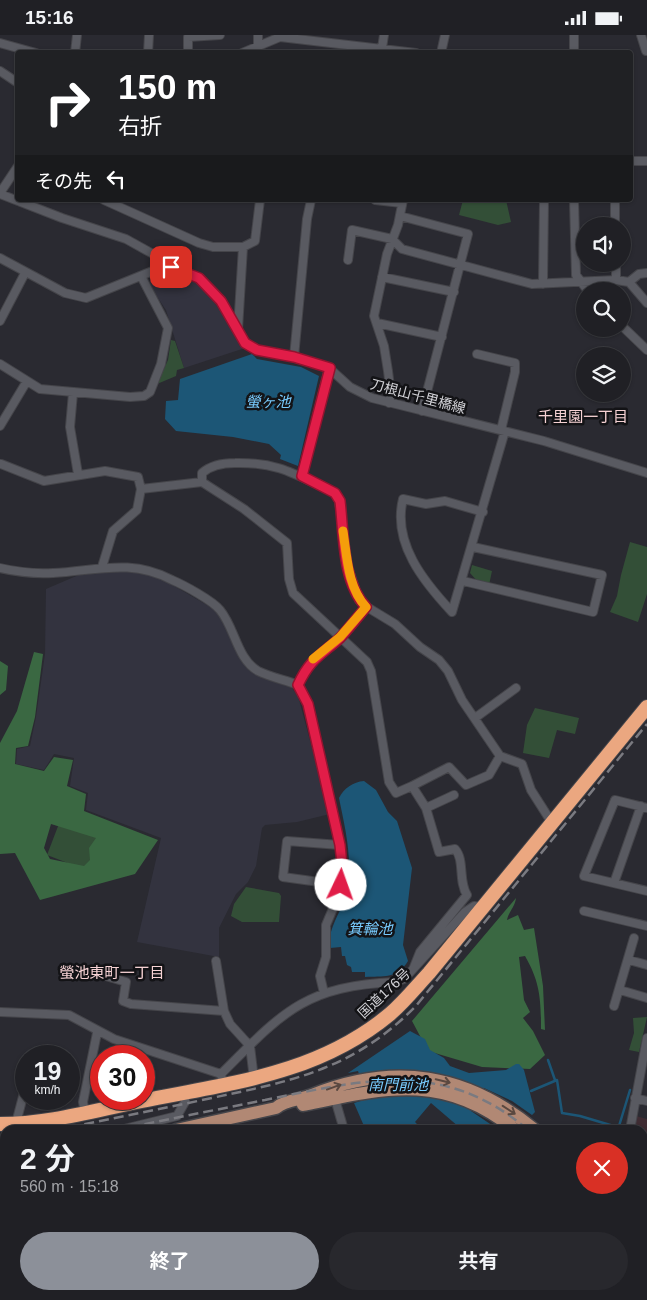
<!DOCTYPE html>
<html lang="ja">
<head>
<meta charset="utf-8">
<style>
	body { margin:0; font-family:Helvetica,"Noto Sans JP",sans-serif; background:#28282d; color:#f1f3f6; height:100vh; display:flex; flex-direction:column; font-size:19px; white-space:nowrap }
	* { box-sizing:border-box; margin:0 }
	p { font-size:16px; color:#a2a3a7 }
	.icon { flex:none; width:28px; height:28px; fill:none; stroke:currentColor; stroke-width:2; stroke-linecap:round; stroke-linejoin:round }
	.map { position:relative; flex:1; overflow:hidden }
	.side { position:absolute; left:0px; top:1090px; width:648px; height:175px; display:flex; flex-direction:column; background:#202025; border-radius:15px 15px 0 0; box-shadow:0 1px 4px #0004,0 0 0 1px #3d3e42 }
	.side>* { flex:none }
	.hud { position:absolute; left:15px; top:15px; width:618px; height:152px; border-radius:5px; box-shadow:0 1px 4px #0004,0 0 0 1px #3d3e42; background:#202124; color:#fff; overflow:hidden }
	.buttons { position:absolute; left:576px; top:182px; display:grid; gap:10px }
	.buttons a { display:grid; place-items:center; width:55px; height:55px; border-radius:50%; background:#202025; box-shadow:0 1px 4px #0004,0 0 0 1px #3d3e42; font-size:25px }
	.speed { position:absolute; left:15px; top:1010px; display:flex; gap:10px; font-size:25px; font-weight:700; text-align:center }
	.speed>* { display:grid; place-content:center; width:65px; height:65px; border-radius:50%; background:#202025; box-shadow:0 1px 4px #0004,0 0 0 1px #3d3e42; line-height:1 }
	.speed small { font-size:12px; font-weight:400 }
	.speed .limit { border:8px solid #d22; background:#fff; color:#111 }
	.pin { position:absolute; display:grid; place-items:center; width:42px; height:42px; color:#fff; margin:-21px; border-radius:10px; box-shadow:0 2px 8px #0006 }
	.me { position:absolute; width:55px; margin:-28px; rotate:3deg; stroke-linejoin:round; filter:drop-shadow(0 0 4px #0008) }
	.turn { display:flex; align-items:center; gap:18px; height:105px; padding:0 20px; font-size:22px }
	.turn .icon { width:65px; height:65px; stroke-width:2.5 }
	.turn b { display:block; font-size:35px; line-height:42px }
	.then { display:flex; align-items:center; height:48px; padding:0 20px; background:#0003; gap:10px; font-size:19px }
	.round { display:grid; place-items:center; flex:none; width:52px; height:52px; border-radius:26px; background:#28282d }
	.summary { display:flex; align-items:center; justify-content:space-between; height:85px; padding:0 20px }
	h1 { font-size:30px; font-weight:700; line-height:38px }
	.button { display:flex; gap:10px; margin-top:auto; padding:10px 20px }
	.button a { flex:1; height:58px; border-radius:30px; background:#8c9099; color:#fff; font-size:20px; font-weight:700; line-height:58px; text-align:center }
	.button a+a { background:#28282d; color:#f1f3f6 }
	.status { display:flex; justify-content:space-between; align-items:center; height:35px; padding:0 25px; background:#202025; direction:ltr }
	.status svg { height:14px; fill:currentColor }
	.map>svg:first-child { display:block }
	.industrial { fill:#3f2c33 }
	.built { fill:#33333f }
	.green { fill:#334f37 }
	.forest { fill:#3a6842; fill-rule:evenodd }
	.water { fill:#1c5676 }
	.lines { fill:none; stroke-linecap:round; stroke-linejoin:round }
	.stream { stroke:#1c5676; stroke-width:2.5 }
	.street-casing { stroke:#45454a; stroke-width:10 }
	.secondary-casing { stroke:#45454a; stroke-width:14 }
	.primary-casing { stroke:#45454a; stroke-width:15 }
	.highway-casing { stroke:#45454a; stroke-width:16 }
	.street { stroke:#595a61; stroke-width:8 }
	.secondary { stroke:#595a61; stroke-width:11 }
	.primary { stroke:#b18874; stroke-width:12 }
	.highway { stroke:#eba780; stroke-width:14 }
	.rail { stroke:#7a7a80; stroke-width:2.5; stroke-dasharray:10 5; stroke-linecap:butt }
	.oneway { stroke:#5a4840 }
	.route-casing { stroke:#92132f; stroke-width:12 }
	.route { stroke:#e11d48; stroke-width:9 }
	.slow { stroke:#f59e0b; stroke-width:9 }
	.labels { text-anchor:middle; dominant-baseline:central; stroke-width:5; stroke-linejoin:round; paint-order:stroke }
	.street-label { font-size:14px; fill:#d2d2d7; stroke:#131316 }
	.water-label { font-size:15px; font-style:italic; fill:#78cbfe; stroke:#131316 }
	.neighbourhood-label { font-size:15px; fill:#f6d2d4; stroke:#131316 }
</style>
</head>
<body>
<div class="status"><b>15:16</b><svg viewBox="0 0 49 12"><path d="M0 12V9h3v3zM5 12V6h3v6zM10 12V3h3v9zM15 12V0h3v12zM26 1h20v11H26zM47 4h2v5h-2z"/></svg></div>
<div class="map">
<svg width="647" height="1265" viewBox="0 0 647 1265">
	<rect width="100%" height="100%" fill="#2a2a31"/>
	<path class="industrial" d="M636,1081L647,1084V1138H643L642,1095H635Z"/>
	<path class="built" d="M169,236L192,245L209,259L245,313L184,333L166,275L149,250L152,240Z
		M132,535L159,542L217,576L240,622L251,635L262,643L292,653L298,661L330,779L297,787L265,790L262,793L256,831L248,847L236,859L219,893V922L137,907L161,803L86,775L88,758L70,751L74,723L54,719L44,735L16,729L17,714L30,711L36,682L45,619L46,554L81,539Z"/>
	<path class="green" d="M463,165H506L511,187L498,190L459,180Z
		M171,305L175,306L184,333L177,335L176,341L157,349L168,325Z
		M630,507L647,512V559L638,587L610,577L617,561L621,540Z
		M472,530L492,536L489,550L478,547L470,538Z
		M535,673L579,683L575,699L557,695L549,723L523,718L527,690Z
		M60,786L104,803L91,837L47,820Z
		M246,852L279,858L281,861L279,887H242L231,881L234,869Z
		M647,982L639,1017L629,1015L634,998L633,983Z
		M317,1260H460L456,1265H302L317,1262Z"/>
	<path class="forest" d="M34,617L43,619L35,682L28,711L16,713L15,729L44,736L54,722L73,725L67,751L86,759L84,776L158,805L135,839L40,865L15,818L0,819V708L17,676ZM51,789L96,803L89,813L90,825L84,831L50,824L44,813Z
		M0,626L8,631L6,655L0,660Z
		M516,863C515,872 509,876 507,885L518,880L524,895L534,893L543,951L545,995L541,994C541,964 540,947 525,921L519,922L524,965L530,977L523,983L533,996L545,1020L530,1034L482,1032L428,1016L412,986Z"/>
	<path class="water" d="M252,319L257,324L301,332L319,341L298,431L280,424L281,420L269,409L233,402L176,396L165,384L166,366L178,365L180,344Z
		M364,746L376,755L388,777L397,786L412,833L403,910L408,926C397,944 383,941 365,942V937H352L351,932L347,930L345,921H342L341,912L330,913C327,891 344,875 347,855C353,824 345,793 339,763C344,753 353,747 364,746Z
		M410,996L425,1004L430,1015L444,1023L450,1031L469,1038L506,1035L516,1029H519L524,1035L535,1077L532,1080L512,1066L484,1053L471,1076L499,1095H457L459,1092L431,1068L415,1087L421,1093L419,1095H408L404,1092L398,1095L378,1089L364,1091L354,1068L364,1065L359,1039L358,1036L348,1038Z"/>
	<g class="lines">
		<path class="stream" d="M548,1025L555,1045
			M531,1056L557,1045L562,1078L580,1081L617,1092L619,1091L630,1055"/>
		<defs>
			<path id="street" d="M574,0V18
				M641,0L646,16L647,14
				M0,8L36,18
				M258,12V0
				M382,13L384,0
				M75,18L77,0
				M148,18L149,0
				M188,18V2L220,0
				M242,18L280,2L416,18
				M441,18L445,0
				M0,36L18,48
				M630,126H647
				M0,158L18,131
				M0,159L62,183L126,204L153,219L171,233
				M104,165L199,208L213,212H243L238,294
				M375,165L402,168
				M574,165L576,240L588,256
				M615,165V191
				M400,181L468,199L422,376
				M243,212L255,206L260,165
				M0,223L65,258L86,263L160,233H171L199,243L221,266L245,308L257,315L294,322L329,333L350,352L372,363L544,406L647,438
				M348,225L352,195L392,204L402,214L532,249L616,245
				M616,229V245L629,247L647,268
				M382,242L454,257
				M629,247L639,239L647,238
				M543,249L544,165
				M0,286L25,238
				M377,288L442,302
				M622,291L647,315
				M477,319L515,328V337L501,395
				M294,322L307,184L311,165
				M0,329L40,354L130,362L144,361L150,357L161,329L168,293L141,241
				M73,358L70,392L78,439
				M389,368L391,360L388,336L384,311L374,281L387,219L398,190L403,165
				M0,391L27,346
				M1,429L44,446L105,436L138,442L141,454L202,447
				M302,441L329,333
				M483,477L445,466L426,469L403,464C392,508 424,547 452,577L505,396
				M102,532L113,496L137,475L141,454
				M0,533C17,537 35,539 53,538C96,536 130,523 172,545C184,550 213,566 220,575C235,593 237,624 258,636C270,642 285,645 298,650C310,624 320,621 340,603C349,594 358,582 367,572
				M463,546L593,577L602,540L473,512
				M298,650L308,669L340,810L343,839L337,864L326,890V922L320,941L324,958
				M475,683L516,653
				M412,751L449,732L466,750L489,740L500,721
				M426,773L454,760
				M647,773L615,765L584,841L647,856
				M340,810L287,806L283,842L341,850
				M614,848L641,771
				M584,876L647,891
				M629,925L647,930
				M216,926L224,976L230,989L250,1011L254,1044
				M414,932L420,917L467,860C458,846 465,825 455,814L439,817L426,773L412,751L396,758L389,747L371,636L367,627L293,558L289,544L287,508L244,474L202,447V438C211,430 222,428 235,428C279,427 296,440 335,458L339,466L348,532L359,565L367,572L395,589L420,612L439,625L448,636L462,665L500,721L522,729L531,755L552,788
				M106,941L126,947L123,966L131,969L224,976
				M620,955L647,963
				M614,971L634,903
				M0,977L69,980L114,1004L221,1039
				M35,1021L36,1018
				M223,1050L221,1039C282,978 304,951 395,947L404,944L465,877L474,871L483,872
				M635,1063L647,1066
				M335,1064L344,1095
				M85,1078L83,1067L97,998
				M16,1088L26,1050
				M120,1095L177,1081L185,1067V1057
				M630,1095L647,1003
				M0,1216L5,1215
				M642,1255L647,1256
				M36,1260L38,1265
				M108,1260V1265
				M215,1260L216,1265
				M290,1260L292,1265
				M224,1265L239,1260
				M543,1265L544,1260
				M593,1265L594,1260"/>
			<path id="secondary" d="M642,1143H647"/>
			<path id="primary" d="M303,1070C384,1053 444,1037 515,1095
				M176,1095L276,1073C285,1065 300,1065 312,1060C394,1027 466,1038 535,1095
				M0,1145L5,1144
				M642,1206L647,1211
				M642,1228L647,1233"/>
			<path id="highway" d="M0,1089C48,1089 96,1075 142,1066C231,1048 318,1039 390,979C404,967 416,952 429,938L647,672"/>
		</defs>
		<use href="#street" class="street-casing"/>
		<use href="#secondary" class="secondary-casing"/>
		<use href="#primary" class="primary-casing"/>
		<use href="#highway" class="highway-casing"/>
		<use href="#street" class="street"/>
		<use href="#secondary" class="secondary"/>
		<use href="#primary" class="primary"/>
		<use href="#highway" class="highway"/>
		<path class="rail" d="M55,1095C105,1085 156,1075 207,1064C291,1046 351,1036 415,972L647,689
			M115,1095C165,1085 215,1075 265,1065C363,1045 444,1023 528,1095
			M0,1106L5,1105
			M0,1123L5,1122
			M0,1137L5,1136
			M642,1214L647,1220"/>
	</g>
	<defs><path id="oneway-shaft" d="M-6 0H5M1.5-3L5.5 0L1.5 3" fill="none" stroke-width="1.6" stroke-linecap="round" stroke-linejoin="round" transform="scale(1.25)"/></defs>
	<g class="oneway">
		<use href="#oneway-shaft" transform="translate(443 1046) rotate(13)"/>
		<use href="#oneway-shaft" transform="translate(334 1052) rotate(-20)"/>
		<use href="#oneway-shaft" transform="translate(509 1075) rotate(33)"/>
	</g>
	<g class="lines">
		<defs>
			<path id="route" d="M171,232L199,243L221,266L245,308L257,315L294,322L330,333L302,441L335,458L340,466C344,499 342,547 366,572C358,582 349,593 340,603C320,621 310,624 298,650L308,669L340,810L343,839L341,850"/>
		</defs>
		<use href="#route" class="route-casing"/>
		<use href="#route" class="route"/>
		<path class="slow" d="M313,624L340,602L366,572C348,553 347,522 343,496"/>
	</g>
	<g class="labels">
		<g class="street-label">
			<text transform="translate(418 361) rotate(15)">刀根山千里橋線</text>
			<text transform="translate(384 958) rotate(-43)">国道176号</text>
		</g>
		<g class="water-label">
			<text x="268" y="366">螢ヶ池</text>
			<text x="370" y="893">箕輪池</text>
			<text x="398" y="1049">南門前池</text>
		</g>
		<g class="neighbourhood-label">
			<text x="583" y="381">千里園一丁目</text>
			<text x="112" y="937">螢池東町一丁目</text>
		</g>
	</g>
</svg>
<div class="buttons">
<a><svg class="icon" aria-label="sound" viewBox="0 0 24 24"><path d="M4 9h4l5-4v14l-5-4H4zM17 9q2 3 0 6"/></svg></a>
<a><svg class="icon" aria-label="search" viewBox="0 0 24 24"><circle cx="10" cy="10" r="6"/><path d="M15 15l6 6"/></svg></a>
<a><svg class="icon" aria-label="layers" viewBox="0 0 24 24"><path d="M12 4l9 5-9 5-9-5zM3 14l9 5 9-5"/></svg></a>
</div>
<div class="speed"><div>19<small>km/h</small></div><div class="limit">30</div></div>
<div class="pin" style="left:171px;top:232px;background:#d93025"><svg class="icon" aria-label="arrive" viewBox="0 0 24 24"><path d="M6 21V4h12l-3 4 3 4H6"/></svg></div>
<svg class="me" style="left:341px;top:850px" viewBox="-20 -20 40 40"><circle r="19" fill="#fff"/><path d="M0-13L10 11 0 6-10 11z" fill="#e11d48"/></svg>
<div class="hud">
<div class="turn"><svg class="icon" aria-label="right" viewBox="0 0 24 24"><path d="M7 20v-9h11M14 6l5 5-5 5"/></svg><div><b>150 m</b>右折</div></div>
<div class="then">その先<svg class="icon" aria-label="left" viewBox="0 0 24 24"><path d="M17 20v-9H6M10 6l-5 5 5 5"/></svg></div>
</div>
<section class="side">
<div class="summary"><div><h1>2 分</h1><p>560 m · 15:18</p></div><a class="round" style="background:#d93025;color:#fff"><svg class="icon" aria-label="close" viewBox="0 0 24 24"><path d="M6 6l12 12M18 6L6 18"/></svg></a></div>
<div class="button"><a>終了</a><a>共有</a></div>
</section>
</div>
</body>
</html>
